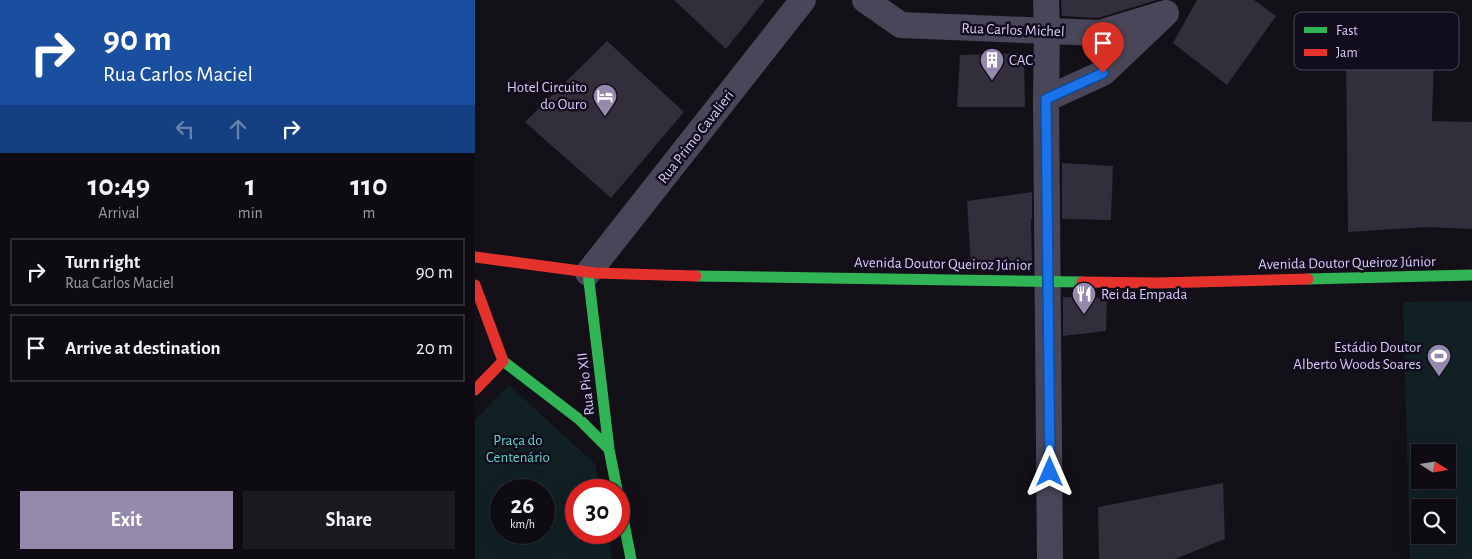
<!DOCTYPE html>
<html lang="en">
<head>
<meta charset="utf-8">
<style>
	body { margin:0; font-family:"Alegreya Sans",sans-serif; background:#1c1a20; color:#f1f3f6; height:100vh; display:flex; flex-direction:column; font-size:19px; white-space:nowrap }
	* { box-sizing:border-box; margin:0 }
	p { font-size:16px; color:#9b9b9f }
	.icon { flex:none; width:28px; height:28px; fill:none; stroke:currentColor; stroke-width:2; stroke-linecap:round; stroke-linejoin:round }
	.map { position:relative; flex:1; overflow:hidden }
	.sheet { display:flex; flex-direction:column; background:#0e0c12; width:475px }
	.sheet>* { flex:none }
	.top-card { background:#1a4fa0; color:#fff; overflow:hidden }
	.needle { width:32px; rotate:102deg }
	.controls { position:absolute; left:936px; top:444px; display:grid; gap:10px }
	.controls a { display:grid; place-items:center; width:45px; height:45px; border-radius:0px; background:#0e0c12; box-shadow:0 5px 20px #0002,0 0 0 1px #2e2c32; font-size:25px }
	.speed { position:absolute; left:15px; top:479px; display:flex; gap:10px; font-size:25px; font-weight:700; text-align:center }
	.speed>* { display:grid; place-content:center; width:65px; height:65px; border-radius:50%; background:#0e0c12; box-shadow:0 5px 20px #0002,0 0 0 1px #2e2c32; line-height:1 }
	.speed small { font-size:12px; font-weight:400 }
	.speed .limit { border:8px solid #d22; background:#fff; color:#111 }
	.pin { position:absolute; display:grid; place-items:center; width:42px; height:42px; color:#fff; margin:-51px -21px; border-radius:50% 50% 50% 0; rotate:-45deg; box-shadow:0 0 5px #0007 }
	.pin .icon { rotate:45deg }
	.me { position:absolute; width:55px; margin:-28px; rotate:0deg; stroke-linejoin:round; filter:drop-shadow(0 0 4px #0008) }
	.turn { display:flex; align-items:center; gap:18px; height:105px; padding:0 20px; font-size:22px }
	.turn .icon { width:65px; height:65px; stroke-width:2.5 }
	.turn b { display:block; font-size:35px; line-height:42px }
	.lanes { display:flex; align-items:center; height:48px; padding:0 20px; background:#0003; justify-content:center; gap:25px; direction:ltr }
	.lanes .off { opacity:.35 }
	.eta { display:flex; justify-content:space-evenly; align-items:center; height:85px; text-align:center }
	.eta b { font-size:30px; font-weight:700; line-height:35px }
	.cta { display:flex; gap:10px; margin-top:auto; padding:10px 20px }
	.cta a { flex:1; height:58px; border-radius:0px; background:#938aac; color:#fff; font-size:20px; font-weight:700; line-height:58px; text-align:center }
	.cta a+a { background:#1c1a20; color:#f1f3f6 }
	ul { padding:0; list-style:none }
	li { display:flex; align-items:center; gap:15px; height:68px; margin:0 10px 8px; padding:0 10px; border:2px solid #2e2c32; border-radius:0px }
	li div { flex:1 }
	li b { display:block; font-size:19px }
	li em { font-style:normal }
	main { display:flex; flex:1; min-height:0 }
	.map>svg:first-child { display:block }
	.green { fill:#112023; fill-rule:evenodd }
	.building { fill:#322e3b }
	.lines { fill:none; stroke-linecap:round; stroke-linejoin:round }
	.street { stroke:#494659; stroke-width:26 }
	.fast { stroke:#30b455; stroke-width:11 }
	.jam { stroke:#e5322d; stroke-width:11 }
	.route-casing { stroke:#114b97; stroke-width:12 }
	.route { stroke:#1a73e8; stroke-width:9 }
	.labels { text-anchor:middle; dominant-baseline:central; stroke-width:5; stroke-linejoin:round; paint-order:stroke }
	.street-label { font-size:15px; fill:#d8ccfb; stroke:#120d1c }
	.poi-label { font-size:15px; fill:#d8ccfb; stroke:#120d1c; text-anchor:start }
	.park-label { font-size:15px; fill:#5fd3c6; stroke:#120d1c }
	.key { fill:#120d1c; stroke:#4d465f; stroke-width:1 }
	.key-label { font-size:14px; fill:#d8ccfb }
</style>
</head>
<body>
<main>
<section class="sheet">
<div class="top-card">
<div class="turn"><svg class="icon" aria-label="right" viewBox="0 0 24 24"><path d="M7 20v-9h11M14 6l5 5-5 5"/></svg><div><b>90 m</b>Rua Carlos Maciel</div></div>
<div class="lanes"><svg class="icon off" aria-label="left" viewBox="0 0 24 24"><path d="M17 20v-9H6M10 6l-5 5 5 5"/></svg><svg class="icon off" aria-label="ahead" viewBox="0 0 24 24"><path d="M12 20V5M6 11l6-6 6 6"/></svg><svg class="icon" aria-label="right" viewBox="0 0 24 24"><path d="M7 20v-9h11M14 6l5 5-5 5"/></svg></div>
</div>
<div class="eta">
<div><b>10:49</b><p>Arrival</p></div>
<div><b>1</b><p>min</p></div>
<div><b>110</b><p>m</p></div>
</div>
<ul>
<li><svg class="icon" aria-label="right" viewBox="0 0 24 24"><path d="M7 20v-9h11M14 6l5 5-5 5"/></svg><div><b>Turn right</b><p>Rua Carlos Maciel</p></div><em>90 m</em></li>
<li><svg class="icon" aria-label="arrive" viewBox="0 0 24 24"><path d="M6 21V4h12l-3 4 3 4H6"/></svg><div><b>Arrive at destination</b></div><em>20 m</em></li>
</ul>
<div class="cta"><a>Exit</a><a>Share</a></div>
</section>
<div class="map">
<svg width="997" height="559" viewBox="0 0 997 559">
	<rect width="100%" height="100%" fill="#131018"/>
	<path class="green" d="M997,301V559H935L928,302ZM945,452H972V480H945ZM945,508H972V535H945Z
		M34,385L120,464L125,490H101V532L132,533L137,559H0V420ZM26,490H69V532H26Z"/>
	<path class="building" d="M199,0H290L251,49Z
		M586,0H682L623,18L587,16Z
		M722,0H779L801,16L752,85L698,43Z
		M132,41L209,112L136,198L50,122Z
		M549,53L550,107H482L485,55Z
		M959,55L957,121L997,122V229L951,227L873,232L871,57Z
		M587,163L638,166L636,220L587,219Z
		M557,192V219H556L557,263L496,265L492,201Z
		M588,297L632,298L631,331L588,336Z
		M748,483L750,539L700,559H624L623,507Z"/>
	<g class="lines">
		<path class="street" d="M390,0L426,25L625,33L691,13
			M571,0L572,31L571,99L575,559
			M571,99L628,73L688,16
			M113,273L328,0"/>
		<path class="fast" d="M113,273L134,449L142,490
			M221,276L607,282
			M833,279L997,275
			M28,361L105,420L134,449
			M144,498L156,559"/>
		<path class="jam" d="M0,257L120,273L221,276
			M607,282L683,283L833,279
			M0,285L28,361
			M0,390L28,361"/>
	</g>
	<g class="lines">
		<defs>
			<path id="route" d="M575,472L571,99L628,73"/>
		</defs>
		<use href="#route" class="route-casing"/>
		<use href="#route" class="route"/>
	</g>
	<defs>
		<symbol id="building-pin" viewBox="-11 -11 22 30"><path d="M0 17L-7.5 6A9.5 9.5 0 1 1 7.5 6Z" fill="#938aac" stroke="#120d1c"/><path d="M-4-6H4V6H1V3H-1V6H-4ZM-2.5-4.3h1.7v1.8h-1.7ZM.8-4.3h1.7v1.8H.8ZM-2.5-1h1.7V.8h-1.7ZM.8-1h1.7V.8H.8Z" fill="#fff"/></symbol>
		<symbol id="hotel-pin" viewBox="-11 -11 22 30"><path d="M0 17L-7.5 6A9.5 9.5 0 1 1 7.5 6Z" fill="#938aac" stroke="#120d1c"/><path d="M-6-4.5h1.5V1H6V5H4.5V3h-9V5H-6ZM-4 0a1.8 1.8 0 1 1 3.6 0ZM.5 0V-2.5h3Q6-2.5 6 0Z" fill="#fff"/></symbol>
		<symbol id="restaurant-pin" viewBox="-11 -11 22 30"><path d="M0 17L-7.5 6A9.5 9.5 0 1 1 7.5 6Z" fill="#938aac" stroke="#120d1c"/><path d="M-5-6h1v4h1v-4h1v4h1v-4h1v5L-1.5 .5V6h-2V.5L-5-1ZM5-6V6H3V1.5H1.5Q1.5-4 5-6Z" fill="#fff"/></symbol>
		<symbol id="stadium-pin" viewBox="-11 -11 22 30"><path d="M0 17L-7.5 6A9.5 9.5 0 1 1 7.5 6Z" fill="#938aac" stroke="#120d1c"/><path d="M0-5a6.5 5 0 1 0 0 10a6.5 5 0 1 0 0-10ZM-3.5-1.8h7v3.6h-7Z" fill="#fff"/></symbol>
	</defs>
	<g fill-rule="evenodd">
		<use href="#building-pin" x="503" y="46" width="28" height="38"/>
		<use href="#hotel-pin" x="116" y="82" width="28" height="38"/>
		<use href="#restaurant-pin" x="595" y="280" width="28" height="38"/>
		<use href="#stadium-pin" x="950" y="342" width="28" height="38"/>
	</g>
	<g class="labels">
		<g class="street-label">
			<text transform="translate(538 30) rotate(2)">Rua Carlos Michel</text>
			<text transform="translate(221 137) rotate(-52)">Rua Primo Cavalieri</text>
			<text transform="translate(872 263) rotate(-1)">Avenida Doutor Queiroz Júnior</text>
			<text transform="translate(468 264) rotate(1)">Avenida Doutor Queiroz Júnior</text>
			<text transform="translate(111 384) rotate(-97)">Rua Pio XII</text>
		</g>
		<g class="poi-label">
			<text x="534" y="60">CAC</text>
			<text x="112" y="87" text-anchor="end">Hotel Circuito<tspan x="112" dy="17">do Ouro</tspan></text>
			<text x="626" y="294">Rei da Empada</text>
			<text x="946" y="347" text-anchor="end">Estádio Doutor<tspan x="946" dy="17">Alberto Woods Soares</tspan></text>
		</g>
		<g class="park-label">
			<text x="43" y="440">Praça do<tspan x="43" dy="17">Centenário</tspan></text>
		</g>
	</g>
	<rect x="819" y="12" width="165" height="58" rx="8" class="key"/>
	<rect x="829" y="27" width="23" height="6" fill="#30b455"/>
	<rect x="829" y="49" width="23" height="7" fill="#e5322d"/>
	<g class="key-label">
		<text x="861" y="35">Fast</text>
		<text x="861" y="57">Jam</text>
	</g>
</svg>
<div class="controls">
<a><svg class="needle" viewBox="-14 -14 28 28"><path d="M0-13l5 13h-10z" fill="#e53935"/><path d="M0 13l5-13h-10z" fill="#9b9b9f"/></svg></a>
<a><svg class="icon" aria-label="search" viewBox="0 0 24 24"><circle cx="10" cy="10" r="6"/><path d="M15 15l6 6"/></svg></a>
</div>
<div class="speed"><div>26<small>km/h</small></div><div class="limit">30</div></div>
<div class="pin" style="left:628px;top:73px;background:#d93025"><svg class="icon" aria-label="arrive" viewBox="0 0 24 24"><path d="M6 21V4h12l-3 4 3 4H6"/></svg></div>
<svg class="me" style="left:575px;top:472px" viewBox="-20 -20 40 40"><path d="M0-17L14 15 0 8-14 15z" fill="#1a73e8" stroke="#fff" stroke-width="4"/></svg>
</div>
</main>
</body>
</html>
